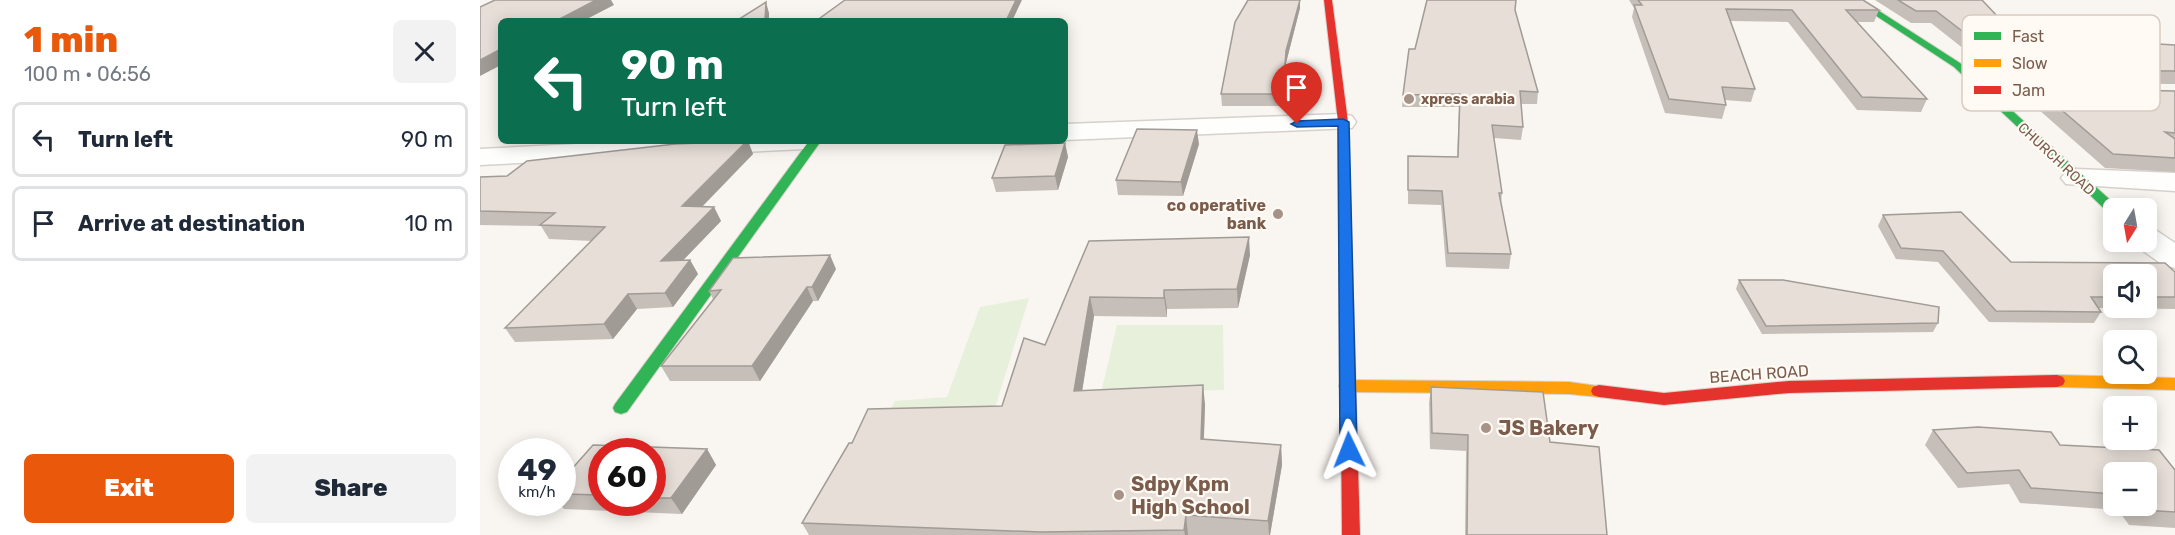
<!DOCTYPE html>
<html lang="en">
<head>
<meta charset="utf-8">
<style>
	body { margin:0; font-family:Rubik,sans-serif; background:#f2f2f3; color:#1f2937; height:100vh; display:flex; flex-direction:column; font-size:22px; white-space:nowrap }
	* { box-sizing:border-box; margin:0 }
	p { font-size:20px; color:#747a83 }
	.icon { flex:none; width:33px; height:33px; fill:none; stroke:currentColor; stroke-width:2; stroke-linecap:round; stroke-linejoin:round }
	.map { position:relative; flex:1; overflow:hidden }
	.drawer { display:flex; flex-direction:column; background:#fff; width:480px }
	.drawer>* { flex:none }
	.top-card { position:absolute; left:18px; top:18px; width:570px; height:126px; border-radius:9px; box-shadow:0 3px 15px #0003; background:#0b6e4f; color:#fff; overflow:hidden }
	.needle { width:39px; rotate:191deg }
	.controls { position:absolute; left:1623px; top:198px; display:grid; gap:12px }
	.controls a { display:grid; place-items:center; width:54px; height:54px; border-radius:9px; background:#fff; box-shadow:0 3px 15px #0003; font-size:30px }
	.speed { position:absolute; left:18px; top:438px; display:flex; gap:12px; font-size:30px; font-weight:700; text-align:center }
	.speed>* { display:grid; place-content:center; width:78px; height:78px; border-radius:50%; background:#fff; box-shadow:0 3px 15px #0003; line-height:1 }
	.speed small { font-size:15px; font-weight:400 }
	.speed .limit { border:9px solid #d22; background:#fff; color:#111 }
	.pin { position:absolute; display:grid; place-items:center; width:51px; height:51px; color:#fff; margin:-62px -26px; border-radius:50% 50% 50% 0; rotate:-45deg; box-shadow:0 0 6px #0007 }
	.pin .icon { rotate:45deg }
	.me { position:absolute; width:66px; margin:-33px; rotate:358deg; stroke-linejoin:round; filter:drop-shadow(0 0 4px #0008) }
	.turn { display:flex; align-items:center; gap:21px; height:126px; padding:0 24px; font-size:27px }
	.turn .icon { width:78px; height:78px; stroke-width:2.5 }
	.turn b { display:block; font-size:42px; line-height:51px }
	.round { display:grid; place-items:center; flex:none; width:63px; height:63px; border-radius:9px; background:#f2f2f3 }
	.summary { display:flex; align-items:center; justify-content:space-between; height:102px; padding:0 24px }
	h1 { font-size:36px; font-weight:800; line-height:45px; color:#ea580c }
	.primary-button { display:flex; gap:12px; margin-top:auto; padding:12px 24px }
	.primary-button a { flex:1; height:69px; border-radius:9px; background:#ea580c; color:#fff; font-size:24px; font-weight:800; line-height:69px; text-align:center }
	.primary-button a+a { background:#f2f2f3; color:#1f2937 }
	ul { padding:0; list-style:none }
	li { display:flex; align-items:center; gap:18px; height:75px; margin:0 12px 9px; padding:0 12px; border:3px solid #e0e1e3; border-radius:9px }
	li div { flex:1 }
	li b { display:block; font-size:22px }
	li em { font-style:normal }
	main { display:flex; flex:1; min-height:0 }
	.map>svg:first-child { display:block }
	.green { fill:#e7f0db }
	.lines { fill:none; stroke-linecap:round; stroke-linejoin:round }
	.street-casing { stroke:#d7d1cb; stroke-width:3 }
	.fast-casing { stroke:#d9d2cb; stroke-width:2 }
	.slow-casing { stroke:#d9d2cb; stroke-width:2 }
	.jam-casing { stroke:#d9d2cb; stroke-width:2 }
	.street { fill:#fefefd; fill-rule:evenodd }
	.fast { fill:#30b455; fill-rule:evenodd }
	.slow { fill:#ff9f0a; fill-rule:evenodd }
	.jam { fill:#e5322d; fill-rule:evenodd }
	.wall { fill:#c6bfb9; fill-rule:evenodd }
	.shaded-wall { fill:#a19b96 }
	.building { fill:#e6ded7; stroke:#a19b96; stroke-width:1.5 }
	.route { fill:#1a73e8; stroke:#114b97; stroke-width:1.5 }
	.poi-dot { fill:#a69286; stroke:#fffaf3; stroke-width:2 }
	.labels { text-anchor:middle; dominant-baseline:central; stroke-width:4.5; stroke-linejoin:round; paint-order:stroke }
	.far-poi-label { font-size:14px; font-weight:bold; fill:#7a5c4d; stroke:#fffaf3; text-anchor:start }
	.far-street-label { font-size:14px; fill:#7a5c4d; stroke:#fffaf3 }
	.poi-label { font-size:16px; font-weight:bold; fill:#7a5c4d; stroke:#fffaf3; text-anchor:end }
	.street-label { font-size:16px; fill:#7a5c4d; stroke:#fffaf3 }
	.near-poi-label { font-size:20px; font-weight:bold; fill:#7a5c4d; stroke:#fffaf3; text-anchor:start }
	.key { fill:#fffaf3; stroke:#d7cbc1; stroke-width:1.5 }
	.key-label { font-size:16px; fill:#7a5c4d }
</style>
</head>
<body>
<main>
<section class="drawer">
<div class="summary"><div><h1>1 min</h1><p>100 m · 06:56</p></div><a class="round"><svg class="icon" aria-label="close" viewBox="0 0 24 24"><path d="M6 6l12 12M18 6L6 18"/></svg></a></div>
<ul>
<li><svg class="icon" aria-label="left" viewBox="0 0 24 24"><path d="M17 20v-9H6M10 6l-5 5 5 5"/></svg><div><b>Turn left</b></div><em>90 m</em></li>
<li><svg class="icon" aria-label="arrive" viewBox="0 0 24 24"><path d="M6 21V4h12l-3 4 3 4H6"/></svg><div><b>Arrive at destination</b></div><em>10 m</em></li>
</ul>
<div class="primary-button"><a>Exit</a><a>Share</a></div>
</section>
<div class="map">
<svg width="1695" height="535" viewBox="0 0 1695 535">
	<rect width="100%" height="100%" fill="#f9f5f0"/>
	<path class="green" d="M549,298L505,440L394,441L415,401L467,397L500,307Z
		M637,325H743L744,390L621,393Z"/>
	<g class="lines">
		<defs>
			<path id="street" d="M1507,85L1598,86L1607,89L1611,94L1607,99L1598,102L1498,98L1494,93L1498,88Z
				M863,114L872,116L876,122L872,128L585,140V124Z
				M156,141H338L334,147L324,149L0,165V149Z
				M1596,169L1695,173V191L1586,184L1581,178L1586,172Z
				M1666,229L1677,231L1695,243V268L1683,265L1655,245L1653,242H1666Z"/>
			<path id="fast" d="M1372,0H1382L1480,63L1639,208H1634V215L1630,214L1474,67Z
				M329,141H341L147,412L141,414L135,412L133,408L135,404Z"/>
			<path id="slow" d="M1577,375L1695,378V390L1577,387L1571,385L1569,381L1571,377Z
				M867,380L1089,382L1125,387L1127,391L1125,395L1119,397L1089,394L867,392L861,390L859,386L861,382Z"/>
			<path id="jam" d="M844,0H852L868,122L880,535H862L858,122Z
				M1577,375L1583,377L1585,381L1583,385L1577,387L1309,393L1184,405L1119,397L1113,395L1111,391L1113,387L1119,385L1184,393L1309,381Z"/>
		</defs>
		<use href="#street" class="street-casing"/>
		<use href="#fast" class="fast-casing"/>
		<use href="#slow" class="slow-casing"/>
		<use href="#jam" class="jam-casing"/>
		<use href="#street" class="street"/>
		<use href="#fast" class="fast"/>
		<use href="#slow" class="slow"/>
		<use href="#jam" class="jam"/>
	</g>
	<path class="wall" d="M768,0H820V8L806,63L803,106H742L741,94Z
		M1149,0H1383L1399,10L1394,22H1377L1447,99L1441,112L1377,110L1308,22L1250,21L1275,89L1271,102L1245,100L1246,105L1242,119L1185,113L1152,17L1154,8Z
		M1395,0H1494L1519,18L1610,40L1695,45V84L1527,83L1451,23H1431Z
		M1035,11L1058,92L1057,104H1041L1043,127L1041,140L1014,138L1022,193L1021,203L1031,254L1029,269L966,267L961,205L928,204V156L977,157L979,107H922L923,95Z
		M1556,88L1695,91V172L1625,168L1549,101Z
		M268,141L273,154L222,207H234L241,221L203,260H210L218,274L193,307L157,309L133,339L35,342L25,328L112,241L69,239L61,226L0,225V177L27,176Z
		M585,143L588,157L578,190L516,192L512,178Z
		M719,144L703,196L638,195L636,180Z
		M1403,215L1531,262L1695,272V309L1619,308L1621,312L1614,323L1509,322L1458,262L1416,259L1398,226ZM1634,274H1666V308H1634Z
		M609,241L770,255L758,308L687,309V317L614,316L602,391L725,404L724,439L801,445L802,465L790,535H329L322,523L372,443L522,406L565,345Z
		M356,269L338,301H333L280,381H190L181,366L233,299L229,291Z
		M1259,280L1458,323L1453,332L1282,334L1256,289Z
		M951,387L1070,442L1127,535H985L986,451L950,449L949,403Z
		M1453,430L1580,445L1695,470V528L1649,525L1638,510L1540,503L1529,484L1478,488L1445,445ZM1634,472L1666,506H1634Z
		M113,445L227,449L236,465L202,514L84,509L78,502H82V480ZM122,452H172V502H122Z"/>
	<path class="shaded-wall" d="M116,0H131L134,5L103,21H76Z
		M536,0H542L532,21H526Z
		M820,0V8L806,63L803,106V94L806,51Z
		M286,2L289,13V21H285Z
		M21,49V65L0,76V60Z
		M717,130L719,144L703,196L701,182Z
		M268,141L273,154L209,220L202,206Z
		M585,143L588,157L578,190L575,176Z
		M234,207L241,221L189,275L181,261Z
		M769,237L770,255L758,308L757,289Z
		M350,255L356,269L338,301L332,287Z
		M210,260L218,274L193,307L185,293Z
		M327,287L333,301L280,381L272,366Z
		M684,290L687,309V317L684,298Z
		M148,294L157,309L133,339L124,324Z
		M610,297L614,316L599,411L594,391Z
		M723,385L725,404L723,459L721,439Z
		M801,445L802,465L790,535H789L788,521Z
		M227,449L236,465L202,514L191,498Z
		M706,515L708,535H705L704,530Z"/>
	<path class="building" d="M15,0H116L76,21H21V49L0,60V7Z
		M365,0H536L526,21H336Z
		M768,0H820L806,51L803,94H741L755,22Z
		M947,0H1036L1035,10L1058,92L1040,91L1043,127L1012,125L1022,193H1019L1031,254L968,253L962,191L928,190V156L978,157L980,94L923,95L929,49H935Z
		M1158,0H1383L1399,10H1366L1447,99L1382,97L1312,10L1246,9L1275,89L1242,87L1246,105L1189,99L1154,5H1162Z
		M1418,0H1502L1519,18H1578L1610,40L1695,45V71L1533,70L1456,11H1436Z
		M286,2L285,21H256Z
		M1556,88L1695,91V133L1685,132L1695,139V158L1633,154Z
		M657,129L717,130L701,182L636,180Z
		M267,141L202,206L234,207L181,261L210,260L185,293L148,294L124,324L25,328L125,227L60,225L75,213L0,211V177L27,176L47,161L195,144Z
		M585,143L575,176L512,178L525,145Z
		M1481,212L1531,262L1685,263L1695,272V297H1666V274H1634V297H1611L1621,312L1516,311L1463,251L1421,248L1403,215Z
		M769,237L757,289L684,290V298L610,297L594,391L723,385L721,439L801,445L788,521L706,515L704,530L561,532L322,523L369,443H372L388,409L522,406L544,338L565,345L609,241Z
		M350,255L332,287H327L272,366H181L241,290L229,291L253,258Z
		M1259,280H1303L1459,307L1458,323L1286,326Z
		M951,387L1063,392L1070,442L1119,447L1127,535H987L988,435L952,433Z
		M1498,427L1571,432L1580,445L1679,450L1695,470V512L1661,510L1657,506H1666V472H1634V494L1551,488L1539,470L1487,473L1453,430Z
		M113,445L227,449L191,498H172V452H122V495L82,494V480Z"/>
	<path class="route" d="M863,119L869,122L877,450L875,455H863L860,450L858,126L817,127L811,124L817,121Z"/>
	<g class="poi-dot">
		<circle cx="929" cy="99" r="6"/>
		<circle cx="798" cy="214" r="6"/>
		<circle cx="1006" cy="428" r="6"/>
		<circle cx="639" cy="495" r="6"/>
	</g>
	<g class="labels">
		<g class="far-poi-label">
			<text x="941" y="99">xpress arabia</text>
		</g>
		<g class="far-street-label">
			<text transform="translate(1576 159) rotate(43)">CHURCH ROAD</text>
		</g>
		<g class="poi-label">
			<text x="786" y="205">co operative<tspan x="786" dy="18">bank</tspan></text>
		</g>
		<g class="street-label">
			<text transform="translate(1279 374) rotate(-4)">BEACH ROAD</text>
		</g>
		<g class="near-poi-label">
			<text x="1018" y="428">JS Bakery</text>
			<text x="651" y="484">Sdpy Kpm<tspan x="651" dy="23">High School</tspan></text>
		</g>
	</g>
	<rect x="1482" y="15" width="198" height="96" rx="9" class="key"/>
	<rect x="1494" y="32" width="27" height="8" fill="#30b455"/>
	<rect x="1494" y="59" width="27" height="8" fill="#ff9f0a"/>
	<rect x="1494" y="86" width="27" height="8" fill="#e5322d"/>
	<g class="key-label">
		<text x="1532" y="42">Fast</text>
		<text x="1532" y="69">Slow</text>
		<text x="1532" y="96">Jam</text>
	</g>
</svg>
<div class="controls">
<a><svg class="needle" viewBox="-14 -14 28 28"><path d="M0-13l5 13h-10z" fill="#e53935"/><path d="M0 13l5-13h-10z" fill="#747a83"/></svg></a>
<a><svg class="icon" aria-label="sound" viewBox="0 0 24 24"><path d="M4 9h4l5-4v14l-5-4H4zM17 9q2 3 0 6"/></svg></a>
<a><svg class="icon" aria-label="search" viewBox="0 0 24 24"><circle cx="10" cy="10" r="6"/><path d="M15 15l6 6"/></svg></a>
<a>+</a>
<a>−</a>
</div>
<div class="speed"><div>49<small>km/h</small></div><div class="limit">60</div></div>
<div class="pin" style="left:817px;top:124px;background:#d93025"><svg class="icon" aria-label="arrive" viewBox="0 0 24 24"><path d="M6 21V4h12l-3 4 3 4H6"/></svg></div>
<svg class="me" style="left:869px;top:450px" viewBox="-20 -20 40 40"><path d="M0-17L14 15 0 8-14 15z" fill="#1a73e8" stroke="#fff" stroke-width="4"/></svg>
<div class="top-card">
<div class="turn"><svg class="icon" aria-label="left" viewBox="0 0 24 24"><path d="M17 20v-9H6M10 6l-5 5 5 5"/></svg><div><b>90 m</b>Turn left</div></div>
</div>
</div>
</main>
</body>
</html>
